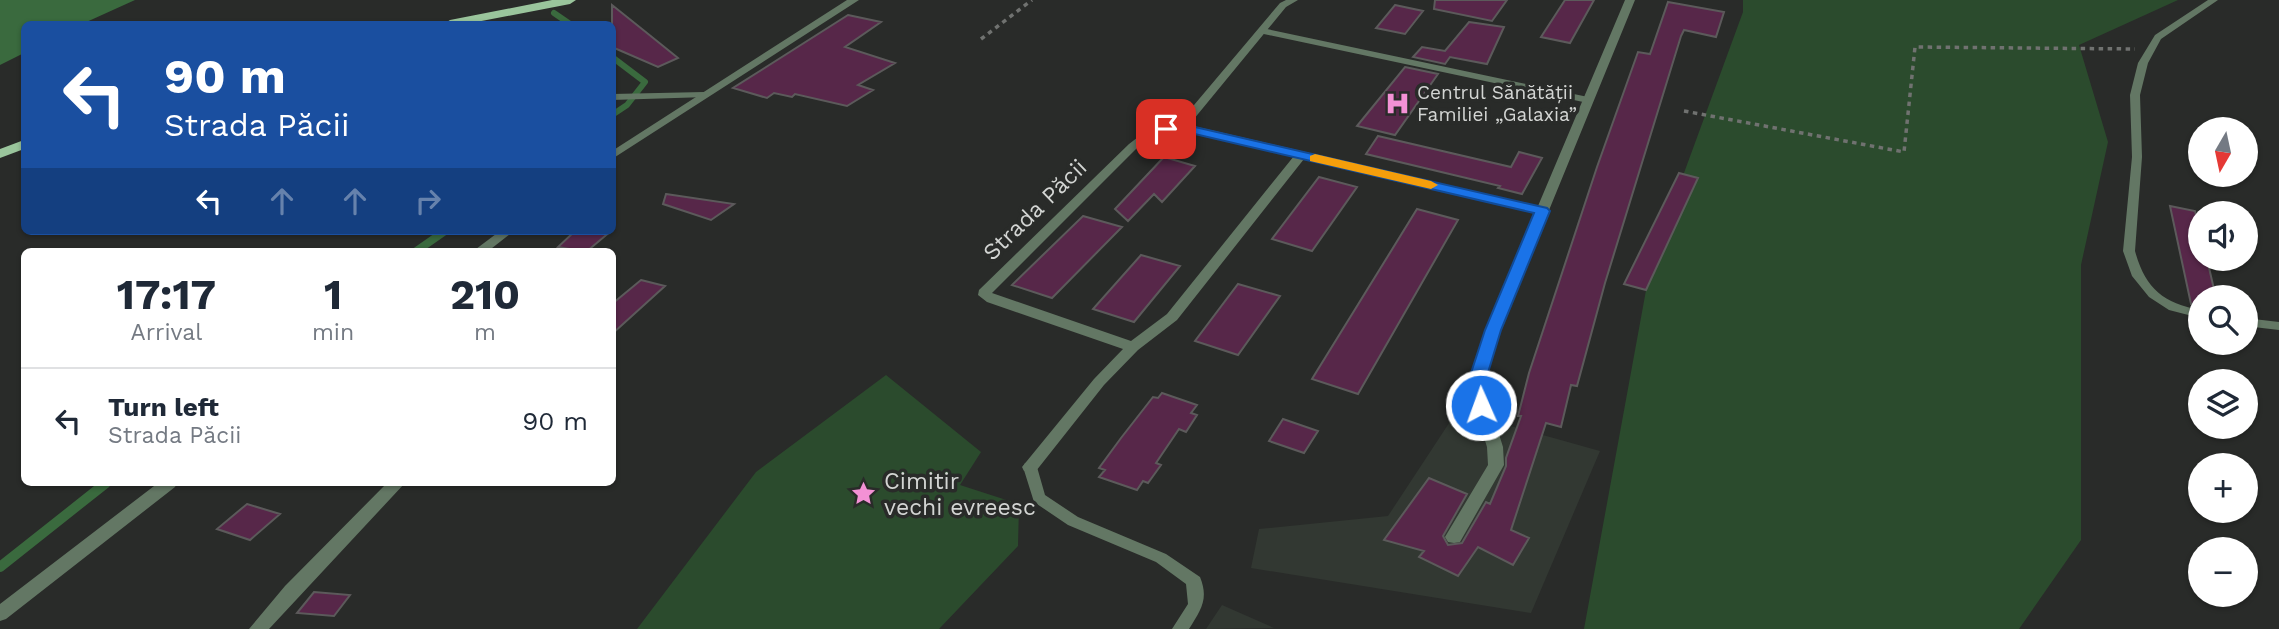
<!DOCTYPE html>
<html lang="en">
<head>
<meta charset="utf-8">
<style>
	body { margin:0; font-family:"Work Sans",sans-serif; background:#f6f6f7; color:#1f2937; height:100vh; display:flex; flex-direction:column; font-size:26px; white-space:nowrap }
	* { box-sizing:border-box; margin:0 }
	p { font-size:23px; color:#747a83 }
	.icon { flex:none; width:38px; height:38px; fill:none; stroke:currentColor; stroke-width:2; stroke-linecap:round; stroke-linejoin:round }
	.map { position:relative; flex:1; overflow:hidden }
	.drawer { position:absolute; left:21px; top:248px; width:595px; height:238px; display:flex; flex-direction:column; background:#fff; border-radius:10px; box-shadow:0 2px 5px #0004 }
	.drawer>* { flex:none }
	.banner { position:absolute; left:21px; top:21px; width:595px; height:214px; border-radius:10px; box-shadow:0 2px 5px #0004; background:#1a4fa0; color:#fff; overflow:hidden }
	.needle { width:46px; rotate:189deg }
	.tools { position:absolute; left:2188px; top:117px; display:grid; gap:14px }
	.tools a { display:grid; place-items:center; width:70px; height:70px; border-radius:50%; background:#fff; box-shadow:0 2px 5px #0004; font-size:35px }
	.pin { position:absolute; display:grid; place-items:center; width:60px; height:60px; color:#fff; margin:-30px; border-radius:14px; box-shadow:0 4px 10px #0006 }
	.me { position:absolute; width:77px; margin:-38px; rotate:358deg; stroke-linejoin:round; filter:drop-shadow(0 0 5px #0008) }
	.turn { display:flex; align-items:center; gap:24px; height:147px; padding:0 28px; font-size:32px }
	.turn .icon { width:91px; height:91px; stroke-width:2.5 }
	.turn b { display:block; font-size:49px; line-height:60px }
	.lanes { display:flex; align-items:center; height:66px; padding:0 28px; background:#0003; justify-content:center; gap:35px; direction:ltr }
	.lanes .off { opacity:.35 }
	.eta { display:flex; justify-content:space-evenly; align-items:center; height:119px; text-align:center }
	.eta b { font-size:42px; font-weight:700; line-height:49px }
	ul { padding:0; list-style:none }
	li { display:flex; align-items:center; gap:21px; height:105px; padding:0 28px; border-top:2px solid #e0e1e3 }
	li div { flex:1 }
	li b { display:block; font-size:26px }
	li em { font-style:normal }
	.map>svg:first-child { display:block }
	.built { fill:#323832 }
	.green { fill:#2b4b2d }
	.water { fill:#3a6a3e }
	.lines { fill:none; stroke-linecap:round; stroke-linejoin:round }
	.stream-far2 { stroke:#3a6a3e; stroke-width:6 }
	.stream-far1 { stroke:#3a6a3e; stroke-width:8 }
	.stream { stroke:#3a6a3e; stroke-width:10 }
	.building { fill:#572749; stroke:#5c5a5b; stroke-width:2 }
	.path { stroke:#707270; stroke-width:3.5; stroke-dasharray:4.5 4.5; stroke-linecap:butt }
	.lane { fill:#637764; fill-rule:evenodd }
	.street { fill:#637764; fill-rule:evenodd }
	.primary { fill:#9ac59c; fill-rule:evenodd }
	.route { fill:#1a73e8; stroke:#114b97; stroke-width:2 }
	.slow { fill:#f59e0b }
	.labels { text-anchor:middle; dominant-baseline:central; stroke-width:7; stroke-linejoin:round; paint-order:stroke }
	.far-poi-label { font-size:19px; fill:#d3d5d3; stroke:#292b29; text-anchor:start }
	.street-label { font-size:23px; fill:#d3d5d3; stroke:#292b29 }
	.poi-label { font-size:23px; fill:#d3d5d3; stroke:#292b29; text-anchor:start }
</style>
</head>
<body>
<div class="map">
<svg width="2279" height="629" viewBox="0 0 2279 629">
	<rect width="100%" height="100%" fill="#292b29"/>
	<path class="built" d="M1457,411L1600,451L1531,613L1251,568L1259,529L1388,516Z
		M1222,605L1274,628L1206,629Z"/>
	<path class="green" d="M1743,0H2178L2079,45L2108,142L2081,265V540L2019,629H1584L1651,263L1743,12Z
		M886,375L981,452L960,485L1019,504L1018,546L939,629H637L756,472Z"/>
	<path class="water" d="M0,0H135L82,24H24V53L0,65Z"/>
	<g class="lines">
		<path class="stream-far2" d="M554,13L570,24
			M612,57L645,82L627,105L612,115"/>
		<path class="stream-far1" d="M415,252L445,231"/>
		<path class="stream" d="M0,567L106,483"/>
	</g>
	<path class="building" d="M1435,0H1507L1492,21L1434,9Z
		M1565,0H1594L1570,43L1541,37Z
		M1668,2L1724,12L1716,37L1684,30L1681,36L1605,283L1577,386L1571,385L1561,427L1546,423L1511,530L1529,538L1513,565L1478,547L1458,576L1419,557L1424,551L1384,540L1429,478L1467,494L1443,536L1448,545L1462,543L1486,502L1490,504L1506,466V458L1521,416H1518L1529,373L1597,167L1638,52L1650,54Z
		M612,5L642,29L678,58L658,67L612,47Z
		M1395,5L1423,11L1405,34L1376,28Z
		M848,15L881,22L845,47L895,63L858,85L873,90L847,106L795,94L792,97L774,93L767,98L733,88Z
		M1469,22L1504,27L1487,64L1450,57L1445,64L1413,57L1422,47L1445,51Z
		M1405,67L1438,74L1395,135L1357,126Z
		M1378,136L1511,167L1519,152L1542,158L1522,194L1498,188L1500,186L1366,154Z
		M1164,157L1195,166L1162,202L1154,194L1128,221L1115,209Z
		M1679,173L1698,178L1646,290L1624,284Z
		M1319,177L1357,187L1312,251L1272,239Z
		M666,194L734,204L711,220L663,204Z
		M2170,206L2195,211L2200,231V259H2207L2216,298L2200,297V303L2191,304Z
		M1417,209L1458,220L1358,394L1312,379Z
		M1083,216L1122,227L1052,298L1012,285Z
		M575,231H611L586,252L558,247Z
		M1141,255L1180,266L1134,322L1093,309Z
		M641,280L665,286L612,334V304Z
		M1238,284L1280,296L1238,355L1195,341Z
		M1162,393L1197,405L1191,413L1197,415L1186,432L1179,429L1156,463L1161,465L1148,483L1143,481L1137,490L1099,477L1105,470L1099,468L1121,438L1153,397L1158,398Z
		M1283,419L1318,431L1304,453L1269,441Z
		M247,504L280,514L250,540L217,529Z
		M314,592L350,595L334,616L297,613Z"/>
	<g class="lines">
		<path class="path" d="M981,39L1032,0
			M1684,111L1904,152L1915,47L2135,49"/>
		<path class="lane" d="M2208,0H2218L2161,39L2148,63L2140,95L2142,157L2135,251C2145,288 2163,303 2200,310V318L2169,310L2149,297L2132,276L2123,251L2132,157L2130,95L2138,63L2155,35Z
			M1262,28L1588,97L1593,100L1588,103L1259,33V29Z
			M704,92L709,95L707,97L612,100V94Z
			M2245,318L2279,322V330L2245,326Z
			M1030,462L1035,463L1037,467L1045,495L1078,517L1166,554L1200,577C1209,599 1201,610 1189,629H1172L1188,604L1186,584L1156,562L1068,525L1034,502L1023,467L1025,463Z"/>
		<path class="street" d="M847,0H859L612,159V151Z
			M1286,0H1298L1286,7L1189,125L1538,206L1625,0H1635L1500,330L1484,386L1503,447L1504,465L1460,542L1454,543L1448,542L1445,537L1488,465L1487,447L1468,386L1486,330L1535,213L1304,159L1177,320L1138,350L1104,385L1036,471H1024L1022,467L1094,379L1123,349L987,302L978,295L979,290L1129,144L1146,131L1178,124L1280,3ZM1182,130L1294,156L1167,314L1131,341L992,293L1137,148L1154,136Z
			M500,231H514L487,252H472Z
			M158,483H177L175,487L6,619L0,621V604Z
			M387,483H405L269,629H249L285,586Z"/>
		<path class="primary" d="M552,0H576L570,4L466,24H444L450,20Z
			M24,140V149L0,158V149Z"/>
	</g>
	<path class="route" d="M1182,124L1547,208L1550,211L1501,330L1487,376L1484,386L1490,405L1487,409H1475L1467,386L1470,376L1485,330L1534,213L1182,131L1166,133L1160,129L1166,125Z"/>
	<path class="slow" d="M1315,154L1431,181L1438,185L1431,189L1310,161V156Z"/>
	<defs>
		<symbol id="hospital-bare" viewBox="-9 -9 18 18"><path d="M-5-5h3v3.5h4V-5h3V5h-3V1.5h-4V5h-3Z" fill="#f391d5" stroke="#292b29" stroke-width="2.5" paint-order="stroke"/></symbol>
		<symbol id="sight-bare" viewBox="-9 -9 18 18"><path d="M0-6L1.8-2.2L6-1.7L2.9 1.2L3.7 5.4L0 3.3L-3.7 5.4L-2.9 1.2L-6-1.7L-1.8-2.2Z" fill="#f391d5" stroke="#292b29" stroke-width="2.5" paint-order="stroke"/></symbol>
	</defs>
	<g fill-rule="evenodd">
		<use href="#hospital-bare" x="1380" y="86" width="35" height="35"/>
		<use href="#sight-bare" x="846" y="476" width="35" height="35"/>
	</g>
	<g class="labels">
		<g class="far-poi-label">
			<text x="1417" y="92">Centrul Sănătății<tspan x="1417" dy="22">Familiei „Galaxia”</tspan></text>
		</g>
		<g class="street-label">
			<text transform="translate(1035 210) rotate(-44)">Strada Păcii</text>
		</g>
		<g class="poi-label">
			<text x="884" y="481">Cimitir<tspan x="884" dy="26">vechi evreesc</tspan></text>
		</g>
	</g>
</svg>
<div class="tools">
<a><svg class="needle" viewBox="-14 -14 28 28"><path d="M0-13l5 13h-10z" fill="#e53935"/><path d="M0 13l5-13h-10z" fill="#747a83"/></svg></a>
<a><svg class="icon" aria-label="sound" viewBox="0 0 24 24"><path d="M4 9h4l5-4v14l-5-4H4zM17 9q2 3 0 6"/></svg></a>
<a><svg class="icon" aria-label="search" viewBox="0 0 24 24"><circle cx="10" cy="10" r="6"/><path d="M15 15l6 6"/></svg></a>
<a><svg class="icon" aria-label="layers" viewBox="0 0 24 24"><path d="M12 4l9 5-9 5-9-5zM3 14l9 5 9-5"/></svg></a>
<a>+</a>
<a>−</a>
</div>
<div class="pin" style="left:1166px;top:129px;background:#d93025"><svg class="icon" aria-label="arrive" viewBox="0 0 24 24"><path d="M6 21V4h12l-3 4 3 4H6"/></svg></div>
<svg class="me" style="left:1481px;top:405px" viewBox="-20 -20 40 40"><circle r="17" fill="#1a73e8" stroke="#fff" stroke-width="3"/><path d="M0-11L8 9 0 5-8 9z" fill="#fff"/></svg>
<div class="banner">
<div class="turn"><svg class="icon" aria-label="left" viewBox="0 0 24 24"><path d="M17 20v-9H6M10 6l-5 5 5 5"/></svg><div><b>90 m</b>Strada Păcii</div></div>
<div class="lanes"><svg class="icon" aria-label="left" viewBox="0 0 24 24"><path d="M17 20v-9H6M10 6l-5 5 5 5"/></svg><svg class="icon off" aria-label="ahead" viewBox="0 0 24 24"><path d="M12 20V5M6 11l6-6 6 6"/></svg><svg class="icon off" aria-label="ahead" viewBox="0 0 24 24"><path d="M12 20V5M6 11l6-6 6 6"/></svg><svg class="icon off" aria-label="right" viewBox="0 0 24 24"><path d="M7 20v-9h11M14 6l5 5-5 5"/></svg></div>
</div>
<section class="drawer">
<div class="eta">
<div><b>17:17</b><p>Arrival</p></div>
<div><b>1</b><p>min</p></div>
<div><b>210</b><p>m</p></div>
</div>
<ul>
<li><svg class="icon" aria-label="left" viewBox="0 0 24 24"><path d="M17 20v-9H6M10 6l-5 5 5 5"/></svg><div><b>Turn left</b><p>Strada Păcii</p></div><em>90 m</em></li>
</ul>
</section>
</div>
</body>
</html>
